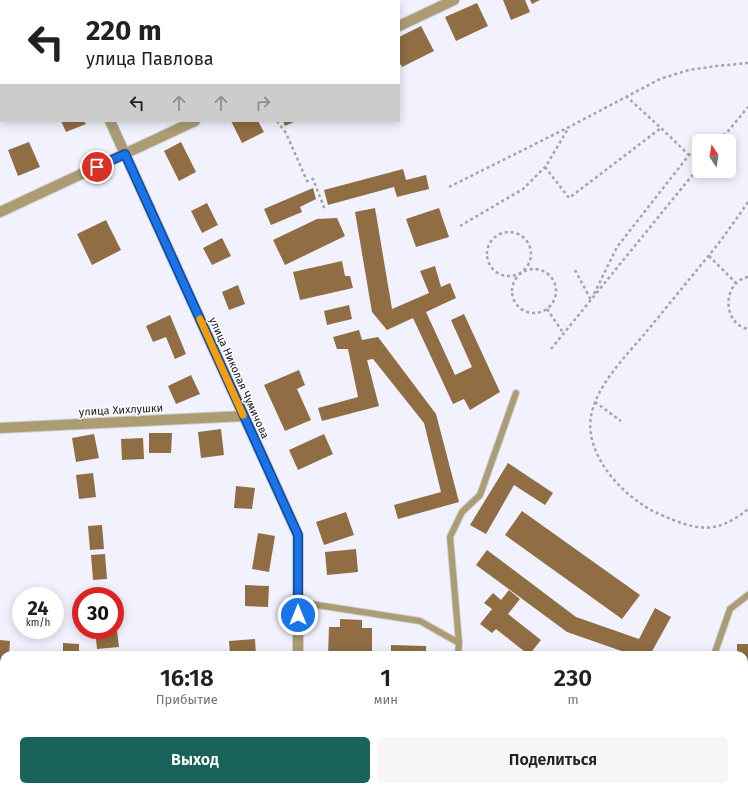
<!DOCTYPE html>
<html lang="ru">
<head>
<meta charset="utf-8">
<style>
	body { margin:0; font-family:"Fira Sans",sans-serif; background:#f6f6f6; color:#202124; height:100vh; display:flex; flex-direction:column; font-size:15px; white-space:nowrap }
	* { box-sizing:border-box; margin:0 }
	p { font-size:13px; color:#757577 }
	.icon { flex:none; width:22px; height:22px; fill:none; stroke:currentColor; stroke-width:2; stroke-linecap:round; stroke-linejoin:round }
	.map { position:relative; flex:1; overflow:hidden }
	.panel { position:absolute; left:0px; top:651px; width:748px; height:140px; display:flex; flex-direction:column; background:#fff; border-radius:12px 12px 0 0; box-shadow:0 2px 10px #0003 }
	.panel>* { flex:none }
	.banner { position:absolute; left:0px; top:0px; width:400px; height:122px; box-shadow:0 2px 10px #0003; background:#fff; color:#202124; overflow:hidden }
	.needle { width:26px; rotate:348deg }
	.fabs { position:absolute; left:692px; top:134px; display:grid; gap:8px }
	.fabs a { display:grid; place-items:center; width:44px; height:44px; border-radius:6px; background:#fff; box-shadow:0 2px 10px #0003; font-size:20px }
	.speed { position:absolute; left:12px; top:587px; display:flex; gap:8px; font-size:20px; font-weight:700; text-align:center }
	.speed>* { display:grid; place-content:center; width:52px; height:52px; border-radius:50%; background:#fff; box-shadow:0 2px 10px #0003; line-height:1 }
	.speed small { font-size:10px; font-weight:400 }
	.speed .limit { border:6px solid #d22; background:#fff; color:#111 }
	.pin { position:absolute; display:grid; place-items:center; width:34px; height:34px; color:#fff; margin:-17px; border:2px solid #fff; border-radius:50%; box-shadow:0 1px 4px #0007 }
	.me { position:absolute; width:44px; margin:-22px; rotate:0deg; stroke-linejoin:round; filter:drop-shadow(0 0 3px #0008) }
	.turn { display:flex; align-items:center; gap:14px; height:84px; padding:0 20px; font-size:18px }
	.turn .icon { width:52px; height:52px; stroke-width:2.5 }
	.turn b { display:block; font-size:28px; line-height:34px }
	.lanes { display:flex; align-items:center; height:38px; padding:0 20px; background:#0003; justify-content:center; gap:20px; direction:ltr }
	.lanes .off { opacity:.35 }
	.eta { display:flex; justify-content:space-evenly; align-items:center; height:68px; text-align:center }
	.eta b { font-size:24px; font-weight:600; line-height:28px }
	.action { display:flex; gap:8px; margin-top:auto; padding:8px 20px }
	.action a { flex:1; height:46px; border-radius:6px; background:#19635a; color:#fff; font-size:16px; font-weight:600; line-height:46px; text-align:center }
	.action a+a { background:#f6f6f6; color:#202124 }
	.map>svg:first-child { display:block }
	.building { fill:#906d43 }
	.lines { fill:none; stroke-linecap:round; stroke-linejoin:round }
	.service-casing { stroke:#cecfd9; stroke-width:8 }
	.minor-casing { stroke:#cecfd9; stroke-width:12 }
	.path { stroke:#a3a4ac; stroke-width:2.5; stroke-dasharray:3 3; stroke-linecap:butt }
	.service { stroke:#ab9c72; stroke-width:6 }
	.minor { stroke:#ab9c72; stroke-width:10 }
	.route-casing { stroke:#114b97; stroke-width:10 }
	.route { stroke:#1a73e8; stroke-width:7 }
	.slow { stroke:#f59e0b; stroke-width:7 }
	.labels { text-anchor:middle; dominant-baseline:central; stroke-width:3; stroke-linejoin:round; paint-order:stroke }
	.street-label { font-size:11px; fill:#17181b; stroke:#fff }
</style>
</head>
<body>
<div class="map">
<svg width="748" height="791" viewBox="0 0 748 791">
	<rect width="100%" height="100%" fill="#f1f2fd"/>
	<path class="building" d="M503,0H525L530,12L511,20Z
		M530,0H540L532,4Z
		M477,3L488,26L456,41L445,17Z
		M421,26L434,51L402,67L399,62V37Z
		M61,121H84L86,124L66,132Z
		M231,121H258L264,132L242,143Z
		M283,121H296L285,126Z
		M29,142L40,167L18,176L8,150Z
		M181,142L196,172L179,181L164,151Z
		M403,169L406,180L426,175L429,189L397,197L394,187L328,205L324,190Z
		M313,188L316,199L300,207L302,212L271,225L264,209Z
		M207,203L218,225L202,233L191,211Z
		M375,208L392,309L429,293L420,271L435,266L441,287L450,283L456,298L426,312L455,375L472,367L451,320L464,314L500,392L470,410L464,399L453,404L413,318L387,330L372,312L355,212Z
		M439,208L449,237L416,247L406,219Z
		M337,218L345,236L285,265L273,240L317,219Z
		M106,220L121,250L92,265L77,234Z
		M222,238L231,256L212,265L203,248Z
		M342,261L345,276H350L353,288L300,300L293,272Z
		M238,285L245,304L229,310L222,292Z
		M349,305L352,319L327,325L324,311Z
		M170,315L186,354L175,359L166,337L153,342L146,326Z
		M359,330L362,340L378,337L436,414L459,502L398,519L394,505L441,492L424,423L373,359L367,360L379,406L322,421L318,408L358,397L348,349H337L333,337Z
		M299,370L305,385L297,389L311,420L285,431L264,385Z
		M191,375L200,394L176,404L168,386Z
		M221,429L224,455L201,458L198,432Z
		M149,433H172L171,453H149Z
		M94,434L99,458L76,462L72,438Z
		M324,434L333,454L298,470L289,450Z
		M143,438L144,459L122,460L121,439Z
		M508,463L553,493L545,505L514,485L486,534L470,525Z
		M93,473L96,497L79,499L76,475Z
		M236,486L255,488L252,509L234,508Z
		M522,511L640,595L622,619L505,535Z
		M346,512L354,535L324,545L316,522Z
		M102,525L104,549L90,550L88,526Z
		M258,533L275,536L269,572L252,569Z
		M356,549L358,572L327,575L325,552Z
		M487,550L576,617L639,639L655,608L671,617L650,655H633L567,632L476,565Z
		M105,554L107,579L93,580L91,555Z
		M245,585L269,586L268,607L245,606Z
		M509,590L520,599L508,614L541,640L529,655L496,629L492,633L480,624L492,609L484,603L493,593L501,600Z
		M340,619L362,620V628H372V655H328L329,627H340Z
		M115,622H116L119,647L97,649L95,630H115Z
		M255,639L256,655H230L229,641Z
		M0,640L10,641L9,655H4V686H0Z
		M63,643L79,644V655H63Z
		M737,644H748V687H744V655H737Z
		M391,645L426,646V655H391Z
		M0,694H4V728H0Z
		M0,741H4V766H0Z
		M0,772H4V787H16V791H0Z
		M108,787H121L122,791H106L105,788Z
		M210,787H242V791H210Z
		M386,787H424V791H386Z"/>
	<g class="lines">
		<defs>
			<path id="service" d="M174,0L175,1
				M186,1L188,0
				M298,602L420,621L459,643
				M458,655L459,643L450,537L462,512L480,495L516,393
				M714,655L730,609L748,595
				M453,791V787"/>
			<path id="minor" d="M55,0V1
				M399,26L454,0
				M110,121L298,535V655
				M0,212L195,121
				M0,428L244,416
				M744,703H748
				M299,787V791
				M643,791L644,787"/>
		</defs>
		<use href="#service" class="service-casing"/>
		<use href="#minor" class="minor-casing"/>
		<path class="path" d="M626,96L661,128L689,155
			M277,121L286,133L307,181L313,179L325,210
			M713,141L725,134
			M720,141L748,107
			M545,167L569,198L661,128
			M449,187L569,127L660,79L689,70L717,66L748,63
			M748,202C733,224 718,245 701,265C683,287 665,309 647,331C627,355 597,384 591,416C584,456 625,499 659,514C696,530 715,536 748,509
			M460,226L523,189L546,166L569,127
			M487 254a22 22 0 1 1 44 0a22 22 0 1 1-44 0Z
			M709,256L736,283
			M512 291a22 22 0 1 1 44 0a22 22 0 1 1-44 0Z
			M575,270L591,300L592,299
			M748,277C722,282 722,324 748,329
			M594,294L617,247L689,155L699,149
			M547,309L564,334
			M551,349L699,167
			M595,402L621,421"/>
		<use href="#service" class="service"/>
		<use href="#minor" class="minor"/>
	</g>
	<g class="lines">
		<defs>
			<path id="route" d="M97,167L125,154L298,535V615"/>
		</defs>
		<use href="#route" class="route-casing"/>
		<use href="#route" class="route"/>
		<path class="slow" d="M200,319L243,415"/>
	</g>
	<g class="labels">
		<g class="street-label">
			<text transform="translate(239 378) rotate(66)">улица Николая Чумичова</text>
			<text transform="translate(121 410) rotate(-3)">улица Хихлушки</text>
		</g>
	</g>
</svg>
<div class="fabs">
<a><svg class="needle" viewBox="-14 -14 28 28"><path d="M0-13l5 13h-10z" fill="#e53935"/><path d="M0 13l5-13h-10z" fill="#757577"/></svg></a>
</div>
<div class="speed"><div>24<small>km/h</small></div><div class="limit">30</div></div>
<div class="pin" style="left:97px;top:167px;background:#d93025"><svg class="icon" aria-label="arrive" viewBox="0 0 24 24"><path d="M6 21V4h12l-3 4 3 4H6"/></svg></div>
<svg class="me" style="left:298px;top:615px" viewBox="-20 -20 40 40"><circle r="17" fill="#1a73e8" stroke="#fff" stroke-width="3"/><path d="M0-11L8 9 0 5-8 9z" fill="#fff"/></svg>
<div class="banner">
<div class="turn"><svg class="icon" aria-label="left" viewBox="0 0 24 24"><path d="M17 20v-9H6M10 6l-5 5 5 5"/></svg><div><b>220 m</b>улица Павлова</div></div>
<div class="lanes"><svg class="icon" aria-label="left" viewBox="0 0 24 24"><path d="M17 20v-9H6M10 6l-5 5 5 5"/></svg><svg class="icon off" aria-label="ahead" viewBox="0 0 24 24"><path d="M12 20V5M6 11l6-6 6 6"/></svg><svg class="icon off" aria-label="ahead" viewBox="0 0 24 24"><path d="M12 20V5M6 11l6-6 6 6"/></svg><svg class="icon off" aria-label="right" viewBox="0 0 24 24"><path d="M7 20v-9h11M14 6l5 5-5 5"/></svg></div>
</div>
<section class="panel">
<div class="eta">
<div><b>16:18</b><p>Прибытие</p></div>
<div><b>1</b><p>мин</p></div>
<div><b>230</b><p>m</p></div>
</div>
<div class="action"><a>Выход</a><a>Поделиться</a></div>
</section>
</div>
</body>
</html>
